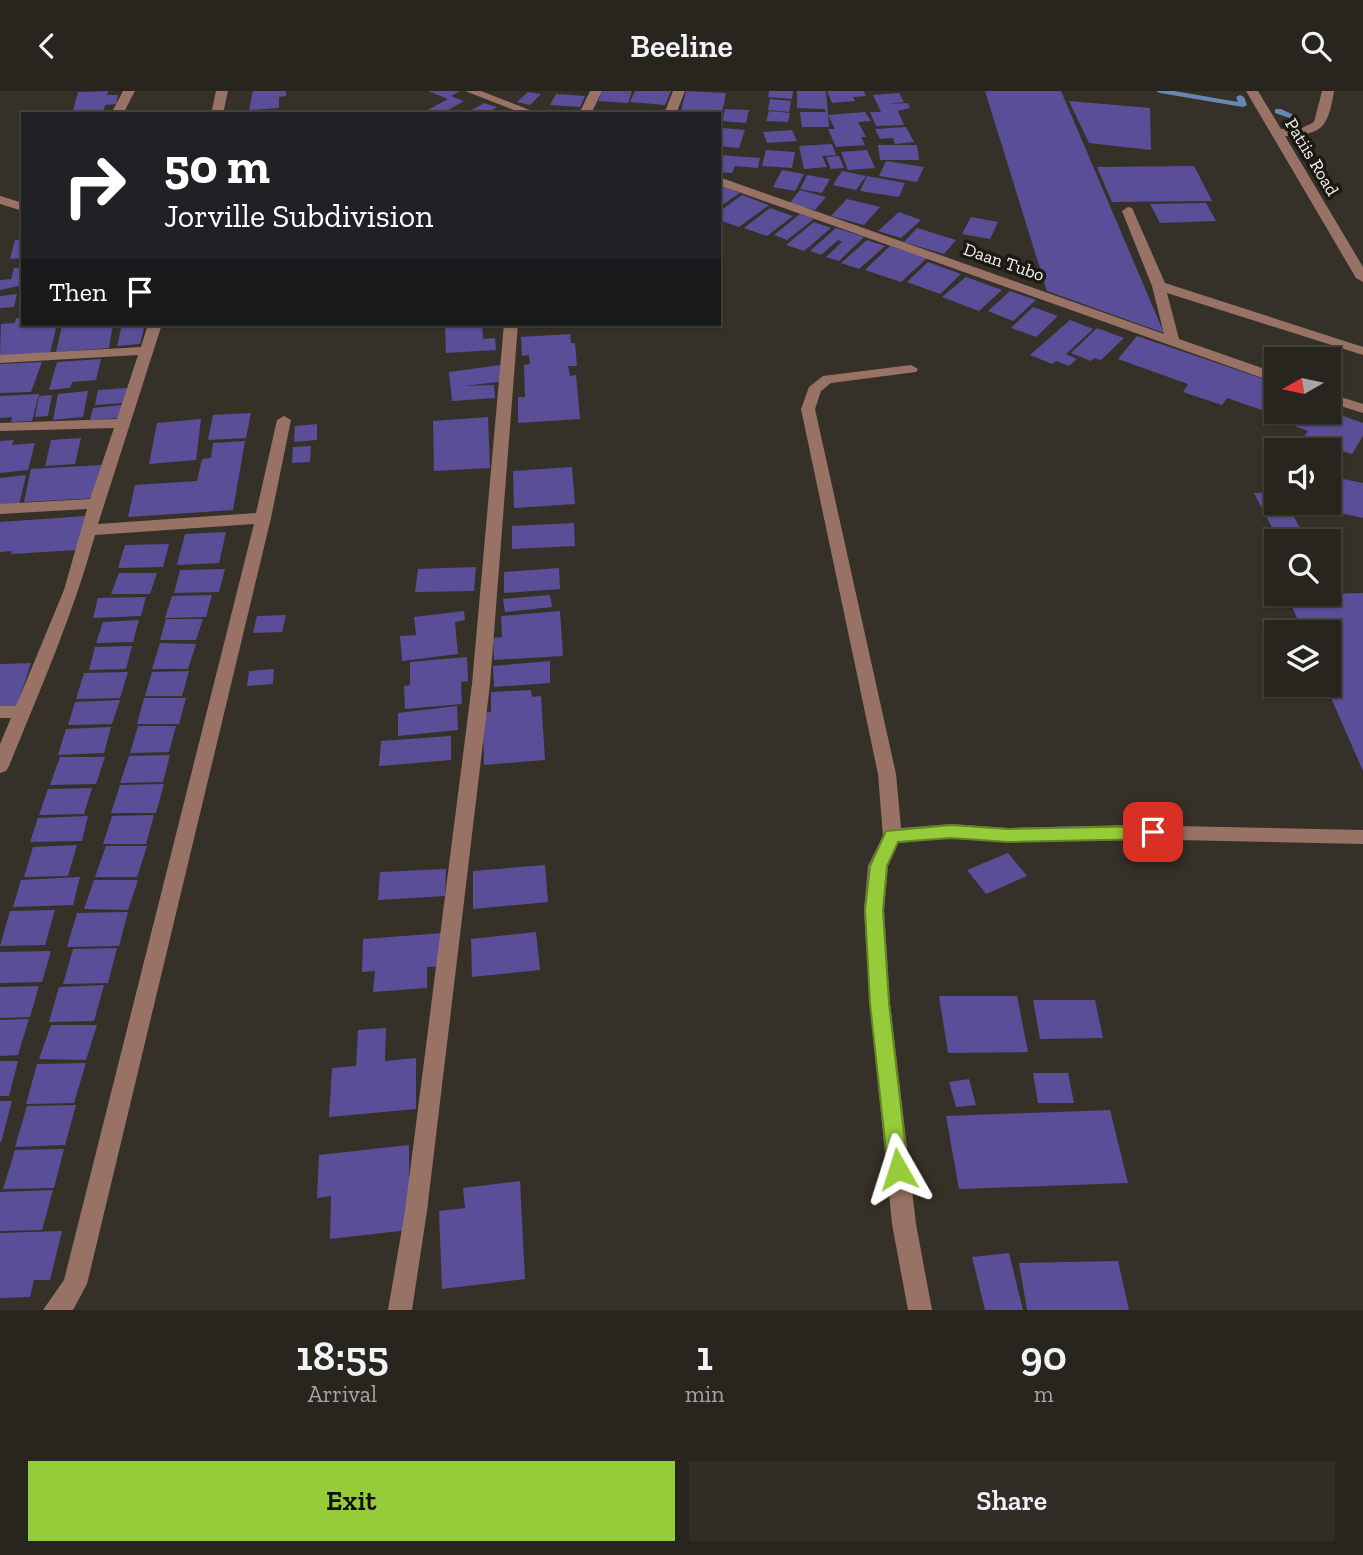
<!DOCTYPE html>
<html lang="en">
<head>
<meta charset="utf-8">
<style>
	body { margin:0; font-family:"Zilla Slab",serif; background:#302d27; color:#f1f3f6; height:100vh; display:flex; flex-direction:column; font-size:26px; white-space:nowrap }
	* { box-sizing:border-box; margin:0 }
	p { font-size:23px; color:#a5a5a4 }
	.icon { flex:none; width:38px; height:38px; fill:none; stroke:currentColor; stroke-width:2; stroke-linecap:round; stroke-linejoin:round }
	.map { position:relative; height:1219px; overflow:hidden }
	.sheet { display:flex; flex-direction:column; background:#28251e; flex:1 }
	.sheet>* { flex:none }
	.guide { position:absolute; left:21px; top:21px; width:700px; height:214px; border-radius:0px; box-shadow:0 2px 5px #0004,0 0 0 2px #44423c; background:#202124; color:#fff; overflow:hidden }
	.needle { width:46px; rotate:261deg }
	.controls { position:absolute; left:1264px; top:256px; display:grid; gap:14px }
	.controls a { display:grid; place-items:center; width:77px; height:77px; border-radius:0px; background:#28251e; box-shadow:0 2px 5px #0004,0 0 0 2px #44423c; font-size:35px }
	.pin { position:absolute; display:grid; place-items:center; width:60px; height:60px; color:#fff; margin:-30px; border-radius:14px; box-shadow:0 4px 10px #0006 }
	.me { position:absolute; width:77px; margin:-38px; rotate:354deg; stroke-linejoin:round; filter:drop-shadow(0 0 5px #0008) }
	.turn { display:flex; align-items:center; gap:24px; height:147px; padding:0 28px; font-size:32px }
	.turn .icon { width:91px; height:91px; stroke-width:2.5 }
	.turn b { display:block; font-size:49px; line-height:60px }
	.then { display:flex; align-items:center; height:66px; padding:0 28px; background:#0003; gap:14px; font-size:26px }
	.eta { display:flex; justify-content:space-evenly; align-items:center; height:119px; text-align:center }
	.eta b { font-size:42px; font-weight:600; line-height:49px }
	.cta { display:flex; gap:14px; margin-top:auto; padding:14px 28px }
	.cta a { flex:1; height:80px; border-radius:0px; background:#96cc39; color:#111; font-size:28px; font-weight:600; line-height:80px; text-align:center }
	.cta a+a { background:#302d27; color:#f1f3f6 }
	header { display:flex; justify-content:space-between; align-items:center; height:91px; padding:0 28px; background:#28251e; font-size:32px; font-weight:600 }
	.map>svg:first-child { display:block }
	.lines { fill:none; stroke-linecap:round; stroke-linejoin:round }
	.stream { fill:#6689b4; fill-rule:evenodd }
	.building { fill:#5a4e99 }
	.minor { fill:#997266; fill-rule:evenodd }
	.route { fill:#96cc39; stroke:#628525; stroke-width:2 }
	.labels { text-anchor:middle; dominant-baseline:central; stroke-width:7; stroke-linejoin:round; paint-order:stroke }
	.far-street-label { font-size:18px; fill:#f5f1ec; stroke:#1c1915 }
</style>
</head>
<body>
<header><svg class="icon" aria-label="back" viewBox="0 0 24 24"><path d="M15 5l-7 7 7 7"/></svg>Beeline<svg class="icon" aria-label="search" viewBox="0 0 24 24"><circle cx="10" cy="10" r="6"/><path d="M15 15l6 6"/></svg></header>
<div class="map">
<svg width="1363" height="1219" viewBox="0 0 1363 1219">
	<rect width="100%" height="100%" fill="#363128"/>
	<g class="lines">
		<path class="stream" d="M1156,0H1174L1238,11L1236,6L1240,4L1244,6L1247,14L1243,16L1160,2Z
			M1275,18H1281L1300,27L1296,29L1275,22Z"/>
	</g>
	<path class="building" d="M108,0L107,4H118L116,13L105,14L103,22L72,23L78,1Z
		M253,0H286V5L279,6V17L249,19Z
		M428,0H460L451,5L464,10L441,23H429L424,21L448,8Z
		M602,0H632L628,12L598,10Z
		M635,0H671L665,14L630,11Z
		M686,0L726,2L722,22L681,20Z
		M769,0H793L792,8L768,6Z
		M797,0H826L829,36H802L800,21H826L825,18L797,17Z
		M827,0H864L866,5L853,6L855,10L832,12Z
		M985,0H1061L1164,242L1047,200Z
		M528,1L541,3L530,14L517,11Z
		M899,2L904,11L887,13L908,12L910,17L898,20L904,34L876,35L870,21H881L873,4Z
		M556,3L585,5L580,16L550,14Z
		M770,8L791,10L789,21L768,19Z
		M1069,10L1150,17L1151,59L1089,52Z
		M484,12L497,16L486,23H465Z
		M725,18L749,19L746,32L722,30Z
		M769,20L790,22L788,31L766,30Z
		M865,21L871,30L858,31L866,46H861L865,54L836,56L828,38H835L828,24Z
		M906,36L914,51L895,53L893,47L880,48L875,38Z
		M723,37L745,39L739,57L719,55Z
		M792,39L797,50L767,52L763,41Z
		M832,53L836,64L822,65L827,76L804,78L799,55Z
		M878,54H917L919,69H880Z
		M766,59L795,61L792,77L762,75Z
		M867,59L875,77L848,79L841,61Z
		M719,64L760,67L758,77L735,75L732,82L719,81Z
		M839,65L844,77L831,78L826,66Z
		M886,70L924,76L917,91L879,85Z
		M1194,75L1212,110L1112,111L1097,76Z
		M782,79L804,83L795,100L773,96Z
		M842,80L866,85L856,99L833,94Z
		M807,84L830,88L822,102L800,98Z
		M867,85L905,92L899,106L860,100Z
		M721,94L740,102L719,116V95Z
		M800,99L826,106L815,119L789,113Z
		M742,104L769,114L739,136L719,129V121Z
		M847,108L880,116L864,134L831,125Z
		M1206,112L1216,130L1160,132L1150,113Z
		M770,117L793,125L767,145L744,137Z
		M899,121L921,129L901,147L878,140Z
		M800,123L814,128L787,149L774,144Z
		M971,126L998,131L990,148L962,143Z
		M814,131L831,137L804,160L786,154Z
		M836,137L864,146L839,170L826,166L842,151L838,149L821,164L810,160Z
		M917,137L956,149L944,163L904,151Z
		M23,148V167L10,168L15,149Z
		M867,149L885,155L859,178L841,172Z
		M890,155L927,167L901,191L865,179Z
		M928,171L961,183L940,203L907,191Z
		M14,177H23V194L0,199V189L11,188Z
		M966,186L1002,199L979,220L942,206Z
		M1010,200L1036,209L1013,230L988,220Z
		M17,203L14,216L0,217V205Z
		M1033,216L1058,225L1036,246L1011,237Z
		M16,227H23V233H57L50,262L0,266L1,233L15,232Z
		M1070,229L1093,238L1066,263L1077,268L1069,275L1056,270L1052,273L1030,264Z
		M113,233L109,257L56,261L62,234Z
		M122,233H145L140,253L117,255Z
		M482,233L483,248L495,247L496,259L446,262L445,236Z
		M1097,237L1124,247L1101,269L1094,267L1091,270L1071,262Z
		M570,243L571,252H575L577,275H568L570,285L576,284L580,328L518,332V306H525L524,274L530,273L529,264L522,265L521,246Z
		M1137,245L1276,292V320H1329L1363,332V345L1352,363L1303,347L1308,340L1283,331L1285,327L1227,307L1222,314L1183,301L1188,293L1118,268Z
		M101,268L96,289L72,291L70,297L49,299L57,271Z
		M42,271L31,301L0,302V273Z
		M501,274L505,290L464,295L494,294L495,307L452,310L449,281Z
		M127,297L124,312L95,314L98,299Z
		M88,300L83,326L53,329L58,303Z
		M39,303L32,330L11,331L12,326L0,327V305Z
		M52,304L48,325L35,326L39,305Z
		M122,314L120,327L90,329L93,317Z
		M251,322L246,347L208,349L213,324Z
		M488,326L490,377L434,380L433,330Z
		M201,328L196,369L149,373L157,332Z
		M317,333V349L294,351L295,335Z
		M81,347L75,373L45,375L51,349Z
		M14,349L12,354L35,352L28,379L0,382V350Z
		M245,350L233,419L128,426L135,394L197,390L202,368L211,367L213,352Z
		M311,355L310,371L292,372L293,356Z
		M102,374L96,407L24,411L31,378Z
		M572,376L575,413L514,417L513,380Z
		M26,384L19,414L0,415V387Z
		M1328,385L1363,392V427L1292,412L1328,411Z
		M1276,401V411H1286L1307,450H1279L1254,402Z
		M85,425L76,459L11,463L12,460L0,461V431Z
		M574,432L575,455L512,458V435Z
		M226,441L219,472L177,474L185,443Z
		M169,453L163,476L118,477L125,454Z
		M476,476L474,500L415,501L418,478Z
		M559,477L560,498L504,502V481Z
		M225,478L219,501L174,502L180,479Z
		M119,482H157L150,503H111Z
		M1363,502V680L1325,593H1328V541H1303L1287,504Z
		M212,504L206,526L165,527L172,505Z
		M550,504L552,516L505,521L503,508Z
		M146,506L141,525L93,527L98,507Z
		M464,520L465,529L455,531L458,563L402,570L400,545L416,544L414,526Z
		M560,520L563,565L494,569L493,547L502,546L501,525Z
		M286,524L282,541L253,542L257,525Z
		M166,528H203L196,549H160Z
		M139,529L133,551L96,552L103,531Z
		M160,552L196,553L188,578H152Z
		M132,555L126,578L89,579L95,556Z
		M467,566L468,590L461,591L462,613L405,618L404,595L410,594V571Z
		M550,570V592L494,596L493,575Z
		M31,572L17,615L0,616V573Z
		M274,578L273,593L247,595L249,580Z
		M189,580L182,605H145L152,581Z
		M128,581L120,607L76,608L84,582Z
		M531,599L532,606L541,605L545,669L484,674L483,622L491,621V601Z
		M144,607H186L179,633H137Z
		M120,609L112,633L68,634L75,611Z
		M457,615L458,639L398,645V622Z
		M138,635H176L169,661L130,662Z
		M111,636L104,662L58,664L66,638Z
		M451,645V669L379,675L381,650Z
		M170,664L163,691L120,692L129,665Z
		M60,666H105L96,693L50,694Z
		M164,693L156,722H111L120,694Z
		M92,697L84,723L39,724L48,698Z
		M154,724L146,753H103L112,725Z
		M88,725L82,750L30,751L38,727Z
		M77,754L68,785L24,786L33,756Z
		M106,755H147L137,786H95Z
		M1008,762L1027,785L986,803L967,779Z
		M545,774L548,811L473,818V780Z
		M446,778L445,805L378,809L380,781Z
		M80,786L73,814L13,816L21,789Z
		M94,789H138L128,819L84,818Z
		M55,819L45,854L0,855L10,820Z
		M128,821L119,855L67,856L77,822Z
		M536,841L540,879L472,886L471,848Z
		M444,842L443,875L427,876V897L373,901L375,880L362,881L363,848Z
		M117,857L108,892L63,893L73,858Z
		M51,860L42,891L0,892V861Z
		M104,894L94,930L49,931L59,896Z
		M39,895L30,926L0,927V896Z
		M939,905H1017L1028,961L948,962Z
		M1033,909H1095L1103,947L1040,948Z
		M29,928L18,964L0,965V929Z
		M51,934H97L86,969L39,968Z
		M386,937L385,970L416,967V1018L329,1026L332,977L356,975L358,939Z
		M0,970H18L9,1005H0Z
		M86,972L74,1012L26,1013L37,973Z
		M1033,982H1068L1074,1012H1038Z
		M969,988L976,1014L956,1016L949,991Z
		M0,1010H12L1,1051H0Z
		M76,1014L65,1054L15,1056L27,1015Z
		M1110,1019L1128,1092L959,1098L946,1025Z
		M409,1054V1139L330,1148L331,1105L317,1107L319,1064Z
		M64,1058L54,1097L3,1098L15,1059Z
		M520,1090L525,1188L442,1198L439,1120L465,1117L463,1097Z
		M53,1099L42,1139L0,1140V1101Z
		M62,1140L50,1189H34L30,1206L0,1207V1142Z
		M1009,1162L1023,1219H985L972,1166Z
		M1118,1170L1129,1219H1027L1019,1172Z"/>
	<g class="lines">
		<path class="minor" d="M123,0H135L123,23H111Z
			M216,0H228L223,23H211Z
			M465,0H481L540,23H524Z
			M590,0H602L591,23H579Z
			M673,0H685L676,23H664Z
			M1246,0H1258L1281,38L1302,37L1314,31L1322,0H1334C1328,36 1323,44 1285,45L1363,176V191L1356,187Z
			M719,86L1164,243L1152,195L1122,120L1128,116L1132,117L1165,192L1363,256V264L1167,202L1179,248L1276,282V291L1271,290L719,94Z
			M0,105L23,112V120L0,113Z
			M148,233H162L98,433L256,422L277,329L284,325L291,329L271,427L87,1193L73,1219H43L64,1189L254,433L95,444C73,524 40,599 9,675L6,680L0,682V653L11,627H0V615H16L64,499L87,418L0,423V413L90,408L114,337L0,340V332L117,328L138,264L0,272V264L141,256Z
			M504,233H518L490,593L427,1120L412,1219H388L405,1120L472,593Z
			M911,274L918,278L916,281L831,292L821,300L815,318L896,683L901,737L951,733L1008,737L1128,734L1363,739V753L1128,748L1008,751L951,747L898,752L888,775L884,819L890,912L916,1133L932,1219H908L892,1133L870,912L864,819L868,775L883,745L878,683L801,318L809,296L823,285Z
			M1328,302L1363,313V322L1328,311Z"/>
	</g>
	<path class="route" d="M951,734L1008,738L1153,735L1159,737L1161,741L1159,746L1153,748L1008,751L951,747L898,751L887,775L883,819L889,912L908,1078L905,1085L898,1088L891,1085L888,1078L870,912L865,819L870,775L886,740Z"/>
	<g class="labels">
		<g class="far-street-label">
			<text transform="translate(1312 66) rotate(59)">Patiis Road</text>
			<text transform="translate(1004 171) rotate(19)">Daan Tubo</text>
		</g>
	</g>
</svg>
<div class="controls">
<a><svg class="needle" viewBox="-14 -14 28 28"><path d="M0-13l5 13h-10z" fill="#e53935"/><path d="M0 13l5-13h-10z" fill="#a5a5a4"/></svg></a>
<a><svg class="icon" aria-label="sound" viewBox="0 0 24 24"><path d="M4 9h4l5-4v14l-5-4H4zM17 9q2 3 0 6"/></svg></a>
<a><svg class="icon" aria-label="search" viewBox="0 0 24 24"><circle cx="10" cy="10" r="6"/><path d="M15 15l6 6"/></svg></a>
<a><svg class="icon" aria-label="layers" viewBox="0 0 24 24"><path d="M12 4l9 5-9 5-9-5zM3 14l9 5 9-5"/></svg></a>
</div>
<div class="pin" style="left:1153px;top:741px;background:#d93025"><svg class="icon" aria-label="arrive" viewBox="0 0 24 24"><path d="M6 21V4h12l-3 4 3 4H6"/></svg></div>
<svg class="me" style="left:898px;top:1078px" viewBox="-20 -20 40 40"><path d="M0-17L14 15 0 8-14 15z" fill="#96cc39" stroke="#fff" stroke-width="4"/></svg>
<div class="guide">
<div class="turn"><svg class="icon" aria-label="right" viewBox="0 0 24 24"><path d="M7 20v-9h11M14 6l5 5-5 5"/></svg><div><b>50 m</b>Jorville Subdivision</div></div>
<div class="then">Then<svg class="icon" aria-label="arrive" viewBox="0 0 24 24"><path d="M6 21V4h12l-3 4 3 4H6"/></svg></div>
</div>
</div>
<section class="sheet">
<div class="eta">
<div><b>18:55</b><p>Arrival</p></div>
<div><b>1</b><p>min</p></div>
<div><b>90</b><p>m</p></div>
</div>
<div class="cta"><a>Exit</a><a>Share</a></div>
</section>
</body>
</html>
